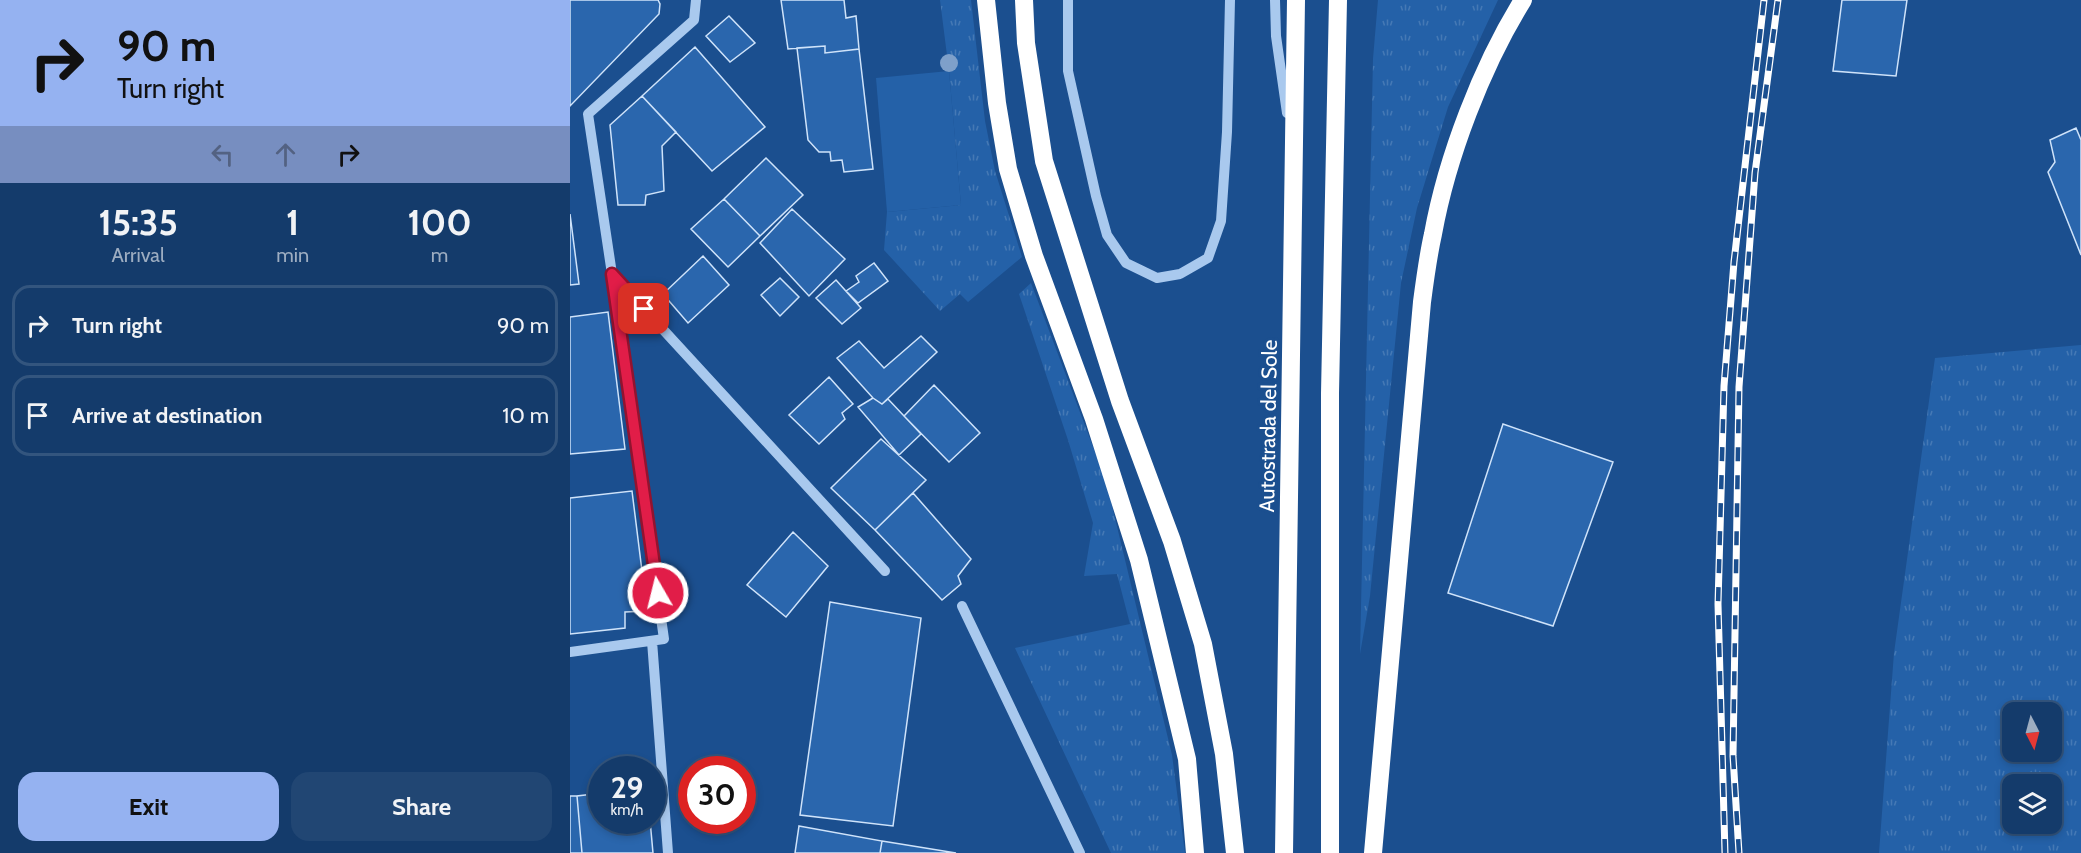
<!DOCTYPE html>
<html lang="en">
<head>
<meta charset="utf-8">
<style>
	body { margin:0; font-family:Cabin,sans-serif; background:#214673; color:#f1f3f6; height:100vh; display:flex; flex-direction:column; font-size:22px; white-space:nowrap }
	* { box-sizing:border-box; margin:0 }
	p { font-size:20px; color:#9dadc1 }
	.icon { flex:none; width:33px; height:33px; fill:none; stroke:currentColor; stroke-width:2; stroke-linecap:round; stroke-linejoin:round }
	.map { position:relative; flex:1; overflow:hidden }
	.drawer { display:flex; flex-direction:column; background:#143b6b; width:570px }
	.drawer>* { flex:none }
	.top-card { background:#95b2f1; color:#111; overflow:hidden }
	.needle { width:39px; rotate:174deg }
	.tools { position:absolute; left:1432px; top:702px; display:grid; gap:12px }
	.tools a { display:grid; place-items:center; width:60px; height:60px; border-radius:12px; background:#143b6b; box-shadow:0 3px 9px #0003,0 0 0 2px #33557e; font-size:30px }
	.speed { position:absolute; left:18px; top:756px; display:flex; gap:12px; font-size:30px; font-weight:700; text-align:center }
	.speed>* { display:grid; place-content:center; width:78px; height:78px; border-radius:50%; background:#143b6b; box-shadow:0 3px 9px #0003,0 0 0 2px #33557e; line-height:1 }
	.speed small { font-size:15px; font-weight:400 }
	.speed .limit { border:9px solid #d22; background:#fff; color:#111 }
	.pin { position:absolute; display:grid; place-items:center; width:51px; height:51px; color:#fff; margin:-26px; border-radius:12px; box-shadow:0 3px 9px #0006 }
	.me { position:absolute; width:66px; margin:-33px; rotate:352deg; stroke-linejoin:round; filter:drop-shadow(0 0 4px #0008) }
	.turn { display:flex; align-items:center; gap:21px; height:126px; padding:0 18px; font-size:27px }
	.turn .icon { width:78px; height:78px; stroke-width:2.5 }
	.turn b { display:block; font-size:42px; line-height:51px }
	.lanes { display:flex; align-items:center; height:57px; padding:0 18px; background:#0003; justify-content:center; gap:30px; direction:ltr }
	.lanes .off { opacity:.35 }
	.eta { display:flex; justify-content:space-evenly; align-items:center; height:102px; text-align:center }
	.eta b { font-size:36px; font-weight:700; line-height:42px }
	.primary-button { display:flex; gap:12px; margin-top:auto; padding:12px 18px }
	.primary-button a { flex:1; height:69px; border-radius:18px; background:#95b2f1; color:#111; font-size:24px; font-weight:700; line-height:69px; text-align:center }
	.primary-button a+a { background:#214673; color:#f1f3f6 }
	ul { padding:0; list-style:none }
	li { display:flex; align-items:center; gap:18px; height:81px; margin:0 12px 9px; padding:0 6px; border:3px solid #33557e; border-radius:18px }
	li div { flex:1 }
	li b { display:block; font-size:22px }
	li em { font-style:normal }
	main { display:flex; flex:1; min-height:0 }
	.map>svg:first-child { display:block }
	.grass { fill:url(#grass-tufts); fill-rule:evenodd }
	.park { fill:#2461a8 }
	.building { fill:#2a66ad; stroke:#cfe3fa; stroke-width:1.5 }
	.lines { fill:none; stroke-linecap:round; stroke-linejoin:round }
	.minor { stroke:#a9c9ee; stroke-width:10 }
	.highway { stroke:#fff; stroke-width:18 }
	.rail-casing { stroke:#fff; stroke-width:7 }
	.rail { stroke:#1b4f8f; stroke-width:4.5; stroke-dasharray:14; stroke-linecap:butt }
	.tree { fill:#7ea0ca }
	.route-casing { stroke:#92132f; stroke-width:15 }
	.route { stroke:#e11d48; stroke-width:10 }
	.labels { text-anchor:middle; dominant-baseline:central; stroke-width:6; stroke-linejoin:round; paint-order:stroke }
	.street-label { font-size:21px; fill:#fff; stroke:#1b4f8f }
</style>
</head>
<body>
<main>
<section class="drawer">
<div class="top-card">
<div class="turn"><svg class="icon" aria-label="right" viewBox="0 0 24 24"><path d="M7 20v-9h11M14 6l5 5-5 5"/></svg><div><b>90 m</b>Turn right</div></div>
<div class="lanes"><svg class="icon off" aria-label="left" viewBox="0 0 24 24"><path d="M17 20v-9H6M10 6l-5 5 5 5"/></svg><svg class="icon off" aria-label="ahead" viewBox="0 0 24 24"><path d="M12 20V5M6 11l6-6 6 6"/></svg><svg class="icon" aria-label="right" viewBox="0 0 24 24"><path d="M7 20v-9h11M14 6l5 5-5 5"/></svg></div>
</div>
<div class="eta">
<div><b>15:35</b><p>Arrival</p></div>
<div><b>1</b><p>min</p></div>
<div><b>100</b><p>m</p></div>
</div>
<ul>
<li><svg class="icon" aria-label="right" viewBox="0 0 24 24"><path d="M7 20v-9h11M14 6l5 5-5 5"/></svg><div><b>Turn right</b></div><em>90 m</em></li>
<li><svg class="icon" aria-label="arrive" viewBox="0 0 24 24"><path d="M6 21V4h12l-3 4 3 4H6"/></svg><div><b>Arrive at destination</b></div><em>10 m</em></li>
</ul>
<div class="primary-button"><a>Exit</a><a>Share</a></div>
</section>
<div class="map">
<svg width="1511" height="853" viewBox="0 0 1511 853">
	<defs>
		<pattern id="grass-tufts" width="24" height="20" patternUnits="userSpaceOnUse" patternTransform="scale(1.5)"><rect width="24" height="20" fill="#2461a8"/><path d="M3 7l-1-3M5 7V3M7 7l1-3M15 17l-1-3M17 17v-4M19 17l1-3" fill="none" stroke="#4579b5"/></pattern>
	</defs>
	<rect width="100%" height="100%" fill="#1b4f8f"/>
	<path class="grass" d="M370,0H401L415,121L425,171L452,257L398,302L390,294L370,311L314,250L317,212L391,205L379,71Z
		M808,0H928L878,107L847,208L831,283L800,596L790,654L803,59Z
		M461,283L536,481L602,755L615,853H541L445,648L560,624L547,574L514,576L523,523L498,440L449,294Z
		M1511,345V853H1309L1324,653L1365,358ZM1482,712V752H1443V712ZM1443,784H1482V824H1443Z"/>
	<path class="park" d="M379,71L391,205L317,212L306,78Z"/>
	<path class="building" d="M0,0H88L90,4L89,14L0,106Z
		M211,0H274L276,18L286,16L289,49L255,53V46L218,49Z
		M1272,0H1337L1326,76L1263,71Z
		M159,16L185,43L160,62L136,36Z
		M255,46V53L289,49L303,169L274,172L272,160L261,161L260,152H249L238,140L227,48Z
		M125,47L195,127L142,171L72,96Z
		M72,96L106,132L92,146L94,191L76,195L75,205H48L40,125Z
		M1506,128L1511,140V255L1478,172L1485,162L1480,140Z
		M196,158L233,195L190,236L154,199Z
		M154,199L190,236L158,267L121,229Z
		M222,209L275,259L239,296L190,243Z
		M0,214L9,284L0,285Z
		M133,256L159,285L118,323L93,294Z
		M304,263L318,281L288,303L276,291L289,282L286,276Z
		M210,278L229,297L210,316L191,295Z
		M266,280L291,308L272,324L246,298Z
		M38,312L55,449L0,454V317Z
		M351,336L367,352L312,404L303,398L267,358L289,341L314,368Z
		M259,377L283,404L272,413L275,419L249,444L219,415Z
		M364,385L410,433L379,462L334,416Z
		M303,398L312,404L318,399L351,434L329,455L288,407Z
		M933,424L1043,462L983,626L878,593Z
		M311,439L356,480L305,530L261,488Z
		M62,491L77,611L55,612V628L0,634V498Z
		M343,493L401,559L388,576L391,584L372,600L305,530Z
		M223,532L258,566L216,617L177,585Z
		M260,602L351,618L323,826L230,815Z
		M32,793V820H80L83,853H12L7,796Z
		M0,796H7L12,853H0Z
		M229,826L312,841L310,853H225Z
		M312,841L386,853H310Z"/>
	<g class="lines">
		<path class="minor" d="M126,0L124,20L18,114L42,274L315,571
			M498,0V71L526,196L537,235L556,263L587,278L610,274L638,258L651,221L657,132L660,0
			M705,0L706,36L717,113
			M392,606L510,853
			M82,641L98,853
			M0,652L94,639L42,274"/>
		<path class="highway" d="M416,0L427,103L438,169L464,256L524,419L569,560L617,759L625,853
			M454,0L456,43L474,161L550,401L602,541L633,644L654,754L665,853
			M714,853L726,0
			M760,853V393L768,0
			M803,853L852,302C855,279 858,256 863,234C877,157 912,66 953,0"/>
		<defs>
			<path id="rail" d="M1155,853L1148,604L1154,386L1164,262L1194,0
				M1169,853L1163,756L1169,387L1185,173L1208,0"/>
		</defs>
		<use href="#rail" class="rail-casing"/>
		<use href="#rail" class="rail"/>
	</g>
	<circle class="tree" cx="379" cy="63" r="9"/>
	<g class="lines">
		<defs>
			<path id="route" d="M74,309L42,274L88,593"/>
		</defs>
		<use href="#route" class="route-casing"/>
		<use href="#route" class="route"/>
	</g>
	<g class="labels">
		<g class="street-label">
			<text transform="translate(698 426) rotate(-89)">Autostrada del Sole</text>
		</g>
	</g>
</svg>
<div class="tools">
<a><svg class="needle" viewBox="-14 -14 28 28"><path d="M0-13l5 13h-10z" fill="#e53935"/><path d="M0 13l5-13h-10z" fill="#9dadc1"/></svg></a>
<a><svg class="icon" aria-label="layers" viewBox="0 0 24 24"><path d="M12 4l9 5-9 5-9-5zM3 14l9 5 9-5"/></svg></a>
</div>
<div class="speed"><div>29<small>km/h</small></div><div class="limit">30</div></div>
<div class="pin" style="left:74px;top:309px;background:#d93025"><svg class="icon" aria-label="arrive" viewBox="0 0 24 24"><path d="M6 21V4h12l-3 4 3 4H6"/></svg></div>
<svg class="me" style="left:88px;top:593px" viewBox="-20 -20 40 40"><circle r="17" fill="#e11d48" stroke="#fff" stroke-width="3"/><path d="M0-11L8 9 0 5-8 9z" fill="#fff"/></svg>
</div>
</main>
</body>
</html>
